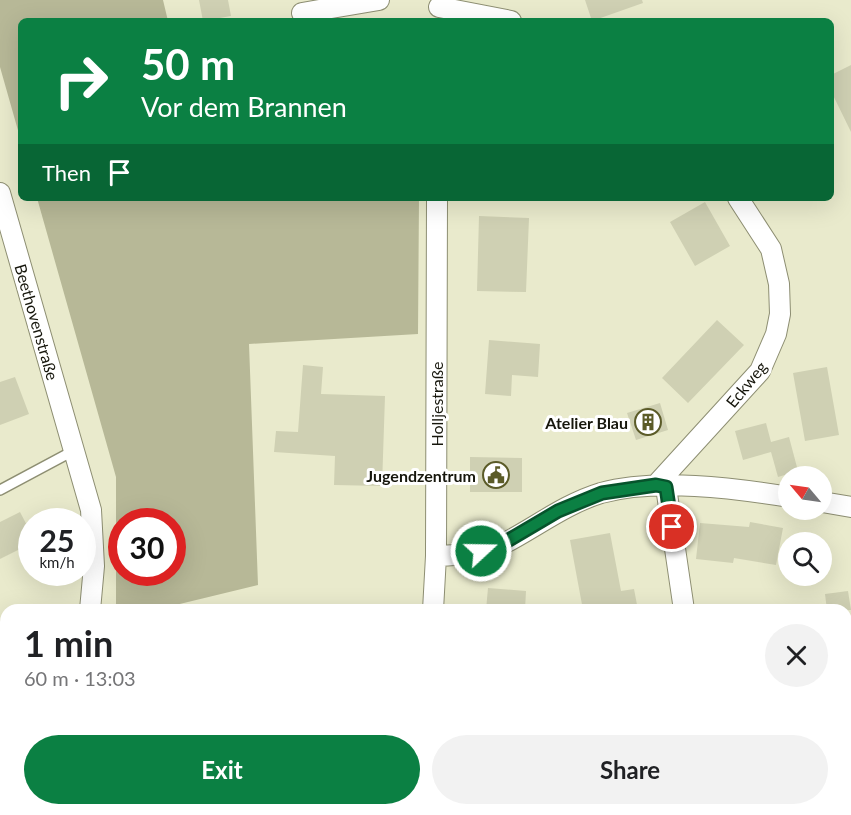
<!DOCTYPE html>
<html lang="en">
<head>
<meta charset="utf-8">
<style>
	body { margin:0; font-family:Lato,sans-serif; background:#f2f2f2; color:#202124; height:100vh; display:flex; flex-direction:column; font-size:22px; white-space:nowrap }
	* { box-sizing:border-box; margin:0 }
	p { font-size:20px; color:#757577 }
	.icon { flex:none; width:33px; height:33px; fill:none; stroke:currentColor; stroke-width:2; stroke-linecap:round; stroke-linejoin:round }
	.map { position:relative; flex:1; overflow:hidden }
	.panel { position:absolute; left:0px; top:604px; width:852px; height:212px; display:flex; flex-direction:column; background:#fff; border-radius:18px 18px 0 0; box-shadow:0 6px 24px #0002 }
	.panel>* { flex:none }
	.guide { position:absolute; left:18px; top:18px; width:816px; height:183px; border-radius:9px; box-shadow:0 6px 24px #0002; background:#0b8043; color:#fff; overflow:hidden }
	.needle { width:39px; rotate:299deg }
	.controls { position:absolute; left:778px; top:466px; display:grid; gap:12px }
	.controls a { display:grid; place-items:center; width:54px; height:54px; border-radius:50%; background:#fff; box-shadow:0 6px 24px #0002; font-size:30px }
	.speed { position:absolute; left:18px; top:508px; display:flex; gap:12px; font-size:30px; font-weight:700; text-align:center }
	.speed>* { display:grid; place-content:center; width:78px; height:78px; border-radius:50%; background:#fff; box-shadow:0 6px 24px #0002; line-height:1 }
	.speed small { font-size:15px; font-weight:400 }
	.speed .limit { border:9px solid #d22; background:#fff; color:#111 }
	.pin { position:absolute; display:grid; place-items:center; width:51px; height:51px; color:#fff; margin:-26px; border:3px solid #fff; border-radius:50%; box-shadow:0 2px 6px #0007 }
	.me { position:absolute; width:66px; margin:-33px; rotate:69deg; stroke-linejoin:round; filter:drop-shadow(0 0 4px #0008) }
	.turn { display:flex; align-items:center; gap:21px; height:126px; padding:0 24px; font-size:27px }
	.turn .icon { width:78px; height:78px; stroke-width:2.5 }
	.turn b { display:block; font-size:42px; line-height:51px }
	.then { display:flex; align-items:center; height:57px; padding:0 24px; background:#0003; gap:12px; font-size:22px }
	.round { display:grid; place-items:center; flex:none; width:63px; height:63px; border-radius:32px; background:#f2f2f2 }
	.head { display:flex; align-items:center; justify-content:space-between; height:102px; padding:0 24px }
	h1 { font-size:36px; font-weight:700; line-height:45px }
	.button { display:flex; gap:12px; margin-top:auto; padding:12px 24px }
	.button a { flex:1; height:69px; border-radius:36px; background:#0b8043; color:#fff; font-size:24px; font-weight:700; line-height:69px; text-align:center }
	.button a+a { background:#f2f2f2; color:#202124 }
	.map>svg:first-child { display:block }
	.green { fill:#b7b897; fill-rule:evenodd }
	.building { fill:#cfd0b3 }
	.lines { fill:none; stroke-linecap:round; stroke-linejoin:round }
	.lane-casing { stroke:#8d8e72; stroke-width:12 }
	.street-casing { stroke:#8d8e72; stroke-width:22 }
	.lane { stroke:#fff; stroke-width:9 }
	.street { stroke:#fff; stroke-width:20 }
	.route-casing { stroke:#07532c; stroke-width:15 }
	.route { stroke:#0b8043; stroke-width:10 }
	.labels { text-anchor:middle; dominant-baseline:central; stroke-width:6; stroke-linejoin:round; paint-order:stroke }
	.street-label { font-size:16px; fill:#16160c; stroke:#fff }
	.poi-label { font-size:16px; font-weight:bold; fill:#16160c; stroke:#fff; text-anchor:end }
</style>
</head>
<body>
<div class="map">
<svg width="851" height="815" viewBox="0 0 851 815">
	<rect width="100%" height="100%" fill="#e9eacc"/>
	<path class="green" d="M0,0H163L168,21H21V141L0,67Z
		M37,198H419L418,334L249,344L258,585L155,610H116V477ZM122,522H172V573H122Z"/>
	<path class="building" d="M199,0H228L231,16L203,21Z
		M585,0H642L643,3L592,21Z
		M851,65V132L831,91V75Z
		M705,202L730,246L695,266L670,222Z
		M479,216L529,218L526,292L477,291Z
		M717,320L744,345L688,403L662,378Z
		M489,340L540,344L538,377L512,375L511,396L485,394Z
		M303,365L323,367L321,394L385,396L382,486L334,485L335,456L274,452L276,431L298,432Z
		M827,367L839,435L805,441L793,373Z
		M15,377L29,414L0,425V382Z
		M660,403L668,430L636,440L627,413Z
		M766,423L771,442L789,437L798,471L778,477L771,452L743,460L735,431Z
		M470,457L522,458V492H470Z
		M20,512L32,535V543L0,559V522Z
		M750,522L783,528L776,565L734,558L733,563L696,559L700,523L749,527Z
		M610,533L621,591L634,589L638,610H583L570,540Z
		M488,588L526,591L525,610H486Z
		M848,591L851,610H827L825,594Z"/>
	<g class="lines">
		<defs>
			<path id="lane" d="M0,490L73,451"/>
			<path id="street" d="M439,7L511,21
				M302,13L379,0
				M0,193L91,510L94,566L90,610
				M656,485L760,371L776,334L780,314L779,284L771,249L738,198
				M666,487L684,610
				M822,502L851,507
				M436,556C458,555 483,554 503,544C536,527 565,504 601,493C656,478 734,488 789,497
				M433,610L436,556L437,198
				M73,815V810
				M416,815V810
				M678,815L679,810"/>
		</defs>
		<use href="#lane" class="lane-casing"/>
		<use href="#street" class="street-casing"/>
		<use href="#lane" class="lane"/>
		<use href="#street" class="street"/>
	</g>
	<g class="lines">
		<defs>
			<path id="route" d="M481,551L502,544L558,511L602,493L656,485L666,487L672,527"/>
		</defs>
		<use href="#route" class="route-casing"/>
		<use href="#route" class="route"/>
	</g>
	<defs>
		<symbol id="building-ring" viewBox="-11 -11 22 22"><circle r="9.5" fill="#fff" stroke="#5b5b28" stroke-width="1.5"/><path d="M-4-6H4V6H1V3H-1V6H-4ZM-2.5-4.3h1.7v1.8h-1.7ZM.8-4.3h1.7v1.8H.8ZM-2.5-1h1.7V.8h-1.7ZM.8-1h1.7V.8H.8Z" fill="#5b5b28"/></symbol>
		<symbol id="civic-ring" viewBox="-11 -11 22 22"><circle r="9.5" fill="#fff" stroke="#5b5b28" stroke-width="1.5"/><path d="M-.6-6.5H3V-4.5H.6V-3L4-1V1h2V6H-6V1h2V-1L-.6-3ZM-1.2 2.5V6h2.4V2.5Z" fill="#5b5b28"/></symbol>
	</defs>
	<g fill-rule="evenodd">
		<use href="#building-ring" x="633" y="407" width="30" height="30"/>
		<use href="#civic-ring" x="481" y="460" width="30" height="30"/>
	</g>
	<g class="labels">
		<g class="street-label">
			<text transform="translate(37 322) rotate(74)">Beethovenstraße</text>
			<text transform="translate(746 384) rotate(-51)">Eckweg</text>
			<text transform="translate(436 404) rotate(-90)">Holljestraße</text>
		</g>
		<g class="poi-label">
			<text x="628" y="422">Atelier Blau</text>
			<text x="476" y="475">Jugendzentrum</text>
		</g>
	</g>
</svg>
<div class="controls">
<a><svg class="needle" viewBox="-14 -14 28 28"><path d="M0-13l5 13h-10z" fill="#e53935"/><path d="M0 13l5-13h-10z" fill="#757577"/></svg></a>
<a><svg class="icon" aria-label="search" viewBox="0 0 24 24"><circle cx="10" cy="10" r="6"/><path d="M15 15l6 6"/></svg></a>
</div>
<div class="speed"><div>25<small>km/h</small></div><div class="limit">30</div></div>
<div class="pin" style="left:672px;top:527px;background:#d93025"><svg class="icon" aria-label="arrive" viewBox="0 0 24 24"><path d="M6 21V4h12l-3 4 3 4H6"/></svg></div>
<svg class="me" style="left:481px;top:551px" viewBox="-20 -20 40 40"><circle r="17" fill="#0b8043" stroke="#fff" stroke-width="3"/><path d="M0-11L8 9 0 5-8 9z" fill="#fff"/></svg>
<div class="guide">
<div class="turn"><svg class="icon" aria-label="right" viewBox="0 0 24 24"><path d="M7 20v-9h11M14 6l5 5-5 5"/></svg><div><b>50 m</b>Vor dem Brannen</div></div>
<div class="then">Then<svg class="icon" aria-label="arrive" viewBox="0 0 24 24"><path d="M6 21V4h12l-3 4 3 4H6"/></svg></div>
</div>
<section class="panel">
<div class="head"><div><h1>1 min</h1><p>60 m · 13:03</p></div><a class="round"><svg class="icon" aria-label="close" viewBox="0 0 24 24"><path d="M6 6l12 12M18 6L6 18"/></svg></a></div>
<div class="button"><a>Exit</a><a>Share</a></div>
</section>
</div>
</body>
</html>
